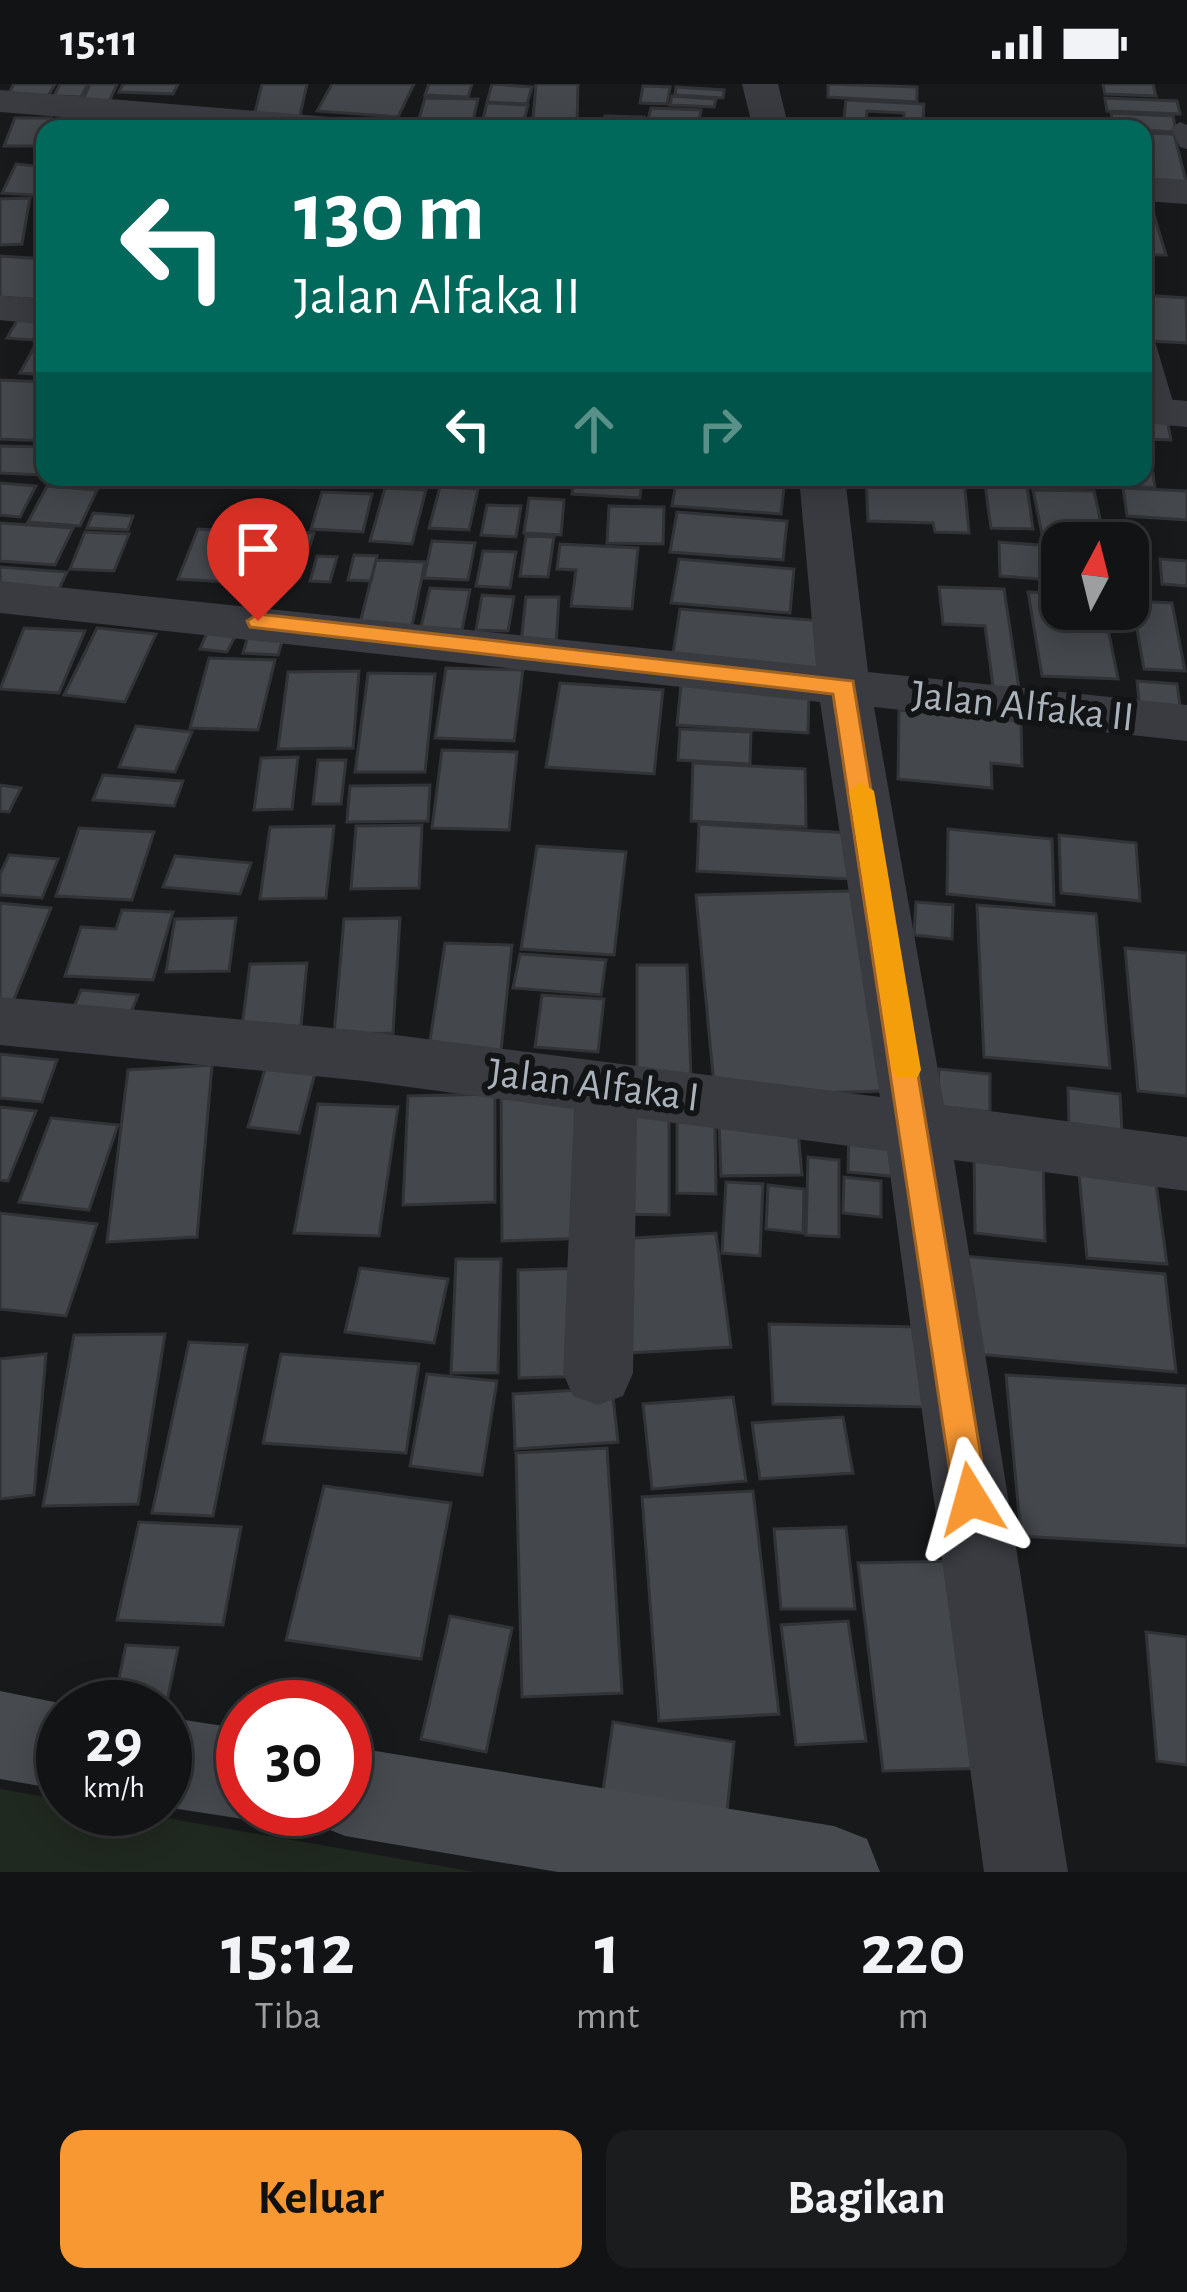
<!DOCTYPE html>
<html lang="id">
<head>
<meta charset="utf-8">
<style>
	body { margin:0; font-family:"Alegreya Sans",sans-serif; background:#1b1c1d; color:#f1f3f6; height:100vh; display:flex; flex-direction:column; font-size:45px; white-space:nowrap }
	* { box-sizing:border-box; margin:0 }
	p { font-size:39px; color:#9c9ea0 }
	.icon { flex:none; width:66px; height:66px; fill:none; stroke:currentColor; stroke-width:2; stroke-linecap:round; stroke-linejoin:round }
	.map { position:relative; height:1788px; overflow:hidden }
	.panel { display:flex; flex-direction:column; background:#121314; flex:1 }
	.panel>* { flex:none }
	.top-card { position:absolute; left:36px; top:36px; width:1116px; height:366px; border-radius:24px; box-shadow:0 6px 30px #0003,0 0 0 3px #313234; background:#00695c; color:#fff; overflow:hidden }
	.needle { width:78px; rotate:7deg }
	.buttons { position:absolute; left:1041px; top:438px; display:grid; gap:24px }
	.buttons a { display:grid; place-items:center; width:108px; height:108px; border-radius:24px; background:#121314; box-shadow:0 6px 30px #0003,0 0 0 3px #313234; font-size:60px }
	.speed { position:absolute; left:36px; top:1596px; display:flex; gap:24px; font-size:60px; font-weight:700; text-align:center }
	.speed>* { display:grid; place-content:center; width:156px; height:156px; border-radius:50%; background:#121314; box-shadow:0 6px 30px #0003,0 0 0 3px #313234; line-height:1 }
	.speed small { font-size:30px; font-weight:400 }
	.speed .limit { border:18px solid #d22; background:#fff; color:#111 }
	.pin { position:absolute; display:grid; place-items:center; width:102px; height:102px; color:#fff; margin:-123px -51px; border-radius:50% 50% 50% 0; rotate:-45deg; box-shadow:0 0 12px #0007 }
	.pin .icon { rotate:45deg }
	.me { position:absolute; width:132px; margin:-66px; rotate:352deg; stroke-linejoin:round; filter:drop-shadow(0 0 9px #0008) }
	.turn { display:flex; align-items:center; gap:42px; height:252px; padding:0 60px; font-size:54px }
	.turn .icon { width:156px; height:156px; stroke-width:2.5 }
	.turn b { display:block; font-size:84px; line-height:102px }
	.lanes { display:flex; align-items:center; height:114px; padding:0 60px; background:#0003; justify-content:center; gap:60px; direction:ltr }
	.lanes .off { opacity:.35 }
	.eta { display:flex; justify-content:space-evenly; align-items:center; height:204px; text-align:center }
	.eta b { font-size:72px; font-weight:700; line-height:84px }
	.cta { display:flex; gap:24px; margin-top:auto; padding:24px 60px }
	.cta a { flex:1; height:138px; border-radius:24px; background:#f89833; color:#111; font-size:48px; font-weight:700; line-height:138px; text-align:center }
	.cta a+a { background:#1b1c1d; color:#f1f3f6 }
	.status { display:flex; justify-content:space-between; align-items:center; height:84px; padding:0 60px; background:#121314; direction:ltr }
	.status svg { height:33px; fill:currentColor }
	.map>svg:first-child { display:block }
	.green { fill:#202920 }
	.building { fill:#44474b; stroke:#323337; stroke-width:3 }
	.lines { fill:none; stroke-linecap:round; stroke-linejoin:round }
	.lane { fill:#393b40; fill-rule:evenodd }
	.street { fill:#393b40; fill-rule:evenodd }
	.secondary { fill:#474b50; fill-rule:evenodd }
	.route { fill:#f89833; stroke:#a16321; stroke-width:3 }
	.slow { fill:#f59e0b }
	.labels { text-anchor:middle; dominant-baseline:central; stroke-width:12; stroke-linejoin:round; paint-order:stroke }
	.street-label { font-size:42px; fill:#aab2bb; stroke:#131416 }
</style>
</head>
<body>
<div class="status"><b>15:11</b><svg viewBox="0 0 49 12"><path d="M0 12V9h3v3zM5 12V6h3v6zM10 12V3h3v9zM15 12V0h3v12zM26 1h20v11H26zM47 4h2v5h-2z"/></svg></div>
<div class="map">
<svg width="1187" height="1788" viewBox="0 0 1187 1788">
	<rect width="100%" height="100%" fill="#18191b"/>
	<path class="green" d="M0,1705L63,1716V1725H115L475,1788H0Z"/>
	<path class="building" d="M14,0H55L45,17L5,15Z
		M60,0H88L81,13L54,12Z
		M90,0H117L109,18H82Z
		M123,0H178L173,10L119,8Z
		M262,0H307L300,32H254Z
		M332,0H414L398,33L317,27Z
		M429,0H472L468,13L425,11Z
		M492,0L532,3L527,20L487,18Z
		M536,0H578L577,45H532Z
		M828,0L917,3V18L828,13Z
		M1103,0H1153L1156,12L1105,10Z
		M643,2L670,3L667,20L640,19Z
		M676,3L724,6L723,14L675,11Z
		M672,12L716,15L714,23L670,21Z
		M425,14L478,15L471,45H416Z
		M1105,14L1177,17L1180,30L1107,27Z
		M846,16L924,20L923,39L904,38V29L867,27L866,37L844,35Z
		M487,19L528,21L522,45H505L507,36L483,35Z
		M651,24L701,26L699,37L648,35Z
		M93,29L141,32L134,45H83Z
		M1111,29L1173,32L1176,48L1114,45Z
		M605,32L644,33L643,45H603Z
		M15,34H51L41,62H4Z
		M1011,35L1057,38L1058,45H1012Z
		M1062,37L1111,38L1113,45H1064Z
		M1143,49L1174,50L1187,101L1143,100Z
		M16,80L45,83V112L2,109Z
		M30,114L22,160L0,161V115Z
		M1143,121H1151L1166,171H1143Z
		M0,172L45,175L44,216L0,213Z
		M1144,211L1186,214L1187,259L1151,257Z
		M21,230L45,232L33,256L7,254Z
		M44,245L45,291L20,289Z
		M0,296L45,298V357L0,355Z
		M1143,334L1167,335L1171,356L1145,355L1150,385H1143Z
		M0,362L45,363L44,391L0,389Z
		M1143,388L1153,389L1155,404L1119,401V393H1143Z
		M52,393H94L89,403L48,400Z
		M263,393H319L316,402L261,399Z
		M575,393H642L640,414L572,410Z
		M677,393L785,397L781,430L672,422Z
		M866,393L964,394L969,449L935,448L933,439L868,437Z
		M0,399L36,402L20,433L0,431Z
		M985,401L1027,402L1033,445L991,444Z
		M47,402L97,406L80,442L28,438Z
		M440,403L478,405L469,446L429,444Z
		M385,404L426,406L412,460L370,457Z
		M1123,404L1187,407V436L1127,432Z
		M1033,406L1094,407L1105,457L1043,455Z
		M322,408L372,410L363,448L311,445Z
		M529,414L564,416L561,451L524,449Z
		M487,421L521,422L516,453L481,451Z
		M609,422L664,423L663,460L607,459Z
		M677,428L787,437L783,476L670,468Z
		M93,429L133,432L128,446L87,444Z
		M0,439L73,444L55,481L0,477Z
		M198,445L248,448L230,498L178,495Z
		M264,446L314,449L300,494L248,491Z
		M85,448L129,450L114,487L70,485Z
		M526,452L554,453L548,493L520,492Z
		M432,457L475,459L468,496L424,494Z
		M999,458L1051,462L1054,496L1000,492Z
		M560,460L638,464L632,525L571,522L576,486L557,485Z
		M483,467L516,468L510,504L476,502Z
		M1128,468L1145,470L1149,509L1128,507Z
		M354,471L377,472L371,497L348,496Z
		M317,472L337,473L330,498L310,497Z
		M679,475L794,485L790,529L671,519Z
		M1160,475L1187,477V502L1162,500Z
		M376,476L425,478L412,542L360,539Z
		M0,483L67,488L57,509L0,504Z
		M939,503L1004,505L1020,611L994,610L985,542L943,540Z
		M430,504L470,506L462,546L421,543Z
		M1028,508L1062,509V525H1104L1118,595L1042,592Z
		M482,511L514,513L508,547L476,546Z
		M526,513H559L556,560L521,559Z
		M1132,517L1172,519L1185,587L1144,585Z
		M680,525L823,537L819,589L672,576Z
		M24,544L85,547L59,609L0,605Z
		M97,544L156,550L125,618L64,611Z
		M209,544L238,547L227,568L200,565Z
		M250,545L285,548L278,571L243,569Z
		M209,574L275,576L258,646L190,644Z
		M446,584L523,586L514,657L435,654Z
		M359,587L353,664L278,665L288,588Z
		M368,589L435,590L425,688H355Z
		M1137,597L1177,600L1181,628L1140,625Z
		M560,599L663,606L654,690L546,683Z
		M681,600L809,607L808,649L677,641Z
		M899,626L1021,637L1022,682L991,679L992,704L898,695Z
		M136,642L192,648L175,688L119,683Z
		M680,645L751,648L750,680L678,676Z
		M442,666L517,668L509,746L432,744Z
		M298,673L292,725L254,726L261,674Z
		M318,676H346L341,720H313Z
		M693,679L805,685L806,743L691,737Z
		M103,691L183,697L174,722L93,716Z
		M0,701L21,704L9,728L0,727Z
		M430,701L428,737L347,738L350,702Z
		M699,740L849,749L850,795L697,787Z
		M422,741L419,804L351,805L356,742Z
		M334,742L326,814L260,815L270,743Z
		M79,744L154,748L132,816L56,812Z
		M948,745L1052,755L1054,821L947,810Z
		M1059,751L1136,759L1140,817L1061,809Z
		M537,762L626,768L614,871L521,865Z
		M9,771L58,775L42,814L0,811V790Z
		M175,772L251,779L240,810L163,803Z
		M851,807L885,1007L715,1012L696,811Z
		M916,818L953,821L952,855L914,851Z
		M0,819L51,824L10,925L0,924Z
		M977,821L1096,830L1110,984L984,973Z
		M122,826L173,828L153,896L65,892L81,843L116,845Z
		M236,834L229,887L166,888L175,835Z
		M400,834L393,949L334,950L344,835Z
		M445,859L512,861L501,967L429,963Z
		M1125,864L1187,869V1012L1138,1007Z
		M520,870L606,876L601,911L513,904Z
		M307,879L301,942L242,943L250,880Z
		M637,881H687L691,994L637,993Z
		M81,906L138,911L128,936L71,931Z
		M542,911L604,915L598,968L535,963Z
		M0,970L57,976L42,1018L0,1014Z
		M267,978L317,982L299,1049L248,1043Z
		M212,981L197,1153L107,1158L128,986Z
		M939,985L990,990V1028L937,1022Z
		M1068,1004L1120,1010L1122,1048L1069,1042Z
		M495,1010V1118L403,1121L408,1012Z
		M588,1012L594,1154L502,1157L501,1014Z
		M318,1020L398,1023L379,1152L294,1149Z
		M0,1023L36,1027L8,1097L0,1096Z
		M618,1023L669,1024V1131L615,1130Z
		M51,1034L118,1041L89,1126L19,1118Z
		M797,1036L802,1091L721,1092L719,1037Z
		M677,1038L715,1040L716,1110L677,1109Z
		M849,1043L901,1048L900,1093L848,1088Z
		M974,1067L1043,1075L1045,1157L975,1149Z
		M808,1073L839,1076V1153L806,1151Z
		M1078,1080L1154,1085L1167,1180L1087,1174Z
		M844,1093L881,1097V1133L843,1129Z
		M726,1098L763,1100L760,1172L722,1169Z
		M768,1101L804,1105L803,1149L766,1145Z
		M0,1129L97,1140L66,1232L0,1225Z
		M716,1149L731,1263L631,1269L620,1155Z
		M963,1172L1165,1190L1176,1288L965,1269Z
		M456,1175H501L498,1289H451Z
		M360,1184L448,1195L434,1259L345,1248Z
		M592,1184L596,1292L519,1294L518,1186Z
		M769,1240L922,1243L930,1323L773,1320Z
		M165,1250L138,1420L43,1422L74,1251Z
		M189,1258L247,1261L213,1432L152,1429Z
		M46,1270L34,1411L0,1415V1275Z
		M281,1270L419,1280L406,1369L263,1359Z
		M427,1290L497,1297L482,1391L410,1382Z
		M1006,1291L1187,1302V1462L1021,1452Z
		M612,1304L618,1358L515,1365L513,1310Z
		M733,1313L746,1397L652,1405L643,1320Z
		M843,1333L853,1389L760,1395L752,1339Z
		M607,1364L622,1609L522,1613L516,1369Z
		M324,1402L451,1419L421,1575L286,1556Z
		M753,1407L779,1630L659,1637L642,1413Z
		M139,1438L241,1443L223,1541L117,1536Z
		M846,1443L855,1525H781L774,1445Z
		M960,1477L993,1684L883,1687L858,1479Z
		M450,1532L512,1544L486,1668L421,1655Z
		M848,1537L866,1657L796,1661L781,1541Z
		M1146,1548L1187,1553V1681L1157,1677Z
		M126,1561L178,1564L166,1622L114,1618Z
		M613,1638L734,1658L727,1728L603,1707Z"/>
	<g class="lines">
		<path class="lane" d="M1180,38L1187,41V65L1180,63L1171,44Z
			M1143,248L1154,254L1176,328L1173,333L1165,335L1154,328L1143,291Z"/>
		<path class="street" d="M742,0H778L789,45H753Z
			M0,6L342,34L355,37L360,45H209L0,28Z
			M1143,93L1187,96V120L1143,117Z
			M0,212L45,215V241L0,236Z
			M1143,313L1187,317V343L1143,339Z
			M799,393H845L868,588L1187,621V657L874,623L944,1021L1187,1053V1107L954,1076L1068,1788H984L887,1067L637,1034L633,1289L623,1312L598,1321L573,1312L563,1289L574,1025L364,997L0,961V913L364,947L880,1013L820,618L0,529V497L816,582Z"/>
		<path class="secondary" d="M0,1607L79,1623H63V1706L0,1695Z
			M165,1633L243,1645V1725H267L243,1735L165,1723Z
			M345,1662L834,1742L867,1755L880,1788H558L345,1752L313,1739L307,1725H345Z"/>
	</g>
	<path class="route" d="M258,530L853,597L988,1415L983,1427L971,1431L959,1427L954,1415L833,610L250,543L247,537Z"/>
	<path class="slow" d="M861,698L874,707L921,986L917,994H897L892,986L849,707Z"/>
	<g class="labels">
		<g class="street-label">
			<text transform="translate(1023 622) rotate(6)">Jalan Alfaka II</text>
			<text transform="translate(594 1001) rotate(7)">Jalan Alfaka I</text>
		</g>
	</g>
</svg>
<div class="buttons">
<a><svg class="needle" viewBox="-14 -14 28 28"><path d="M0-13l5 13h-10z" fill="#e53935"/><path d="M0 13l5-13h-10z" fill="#9c9ea0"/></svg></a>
</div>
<div class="speed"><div>29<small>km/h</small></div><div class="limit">30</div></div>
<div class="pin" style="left:258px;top:537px;background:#d93025"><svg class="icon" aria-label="arrive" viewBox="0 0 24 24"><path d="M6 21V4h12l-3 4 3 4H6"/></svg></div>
<svg class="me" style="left:971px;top:1415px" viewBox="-20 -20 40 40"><path d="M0-17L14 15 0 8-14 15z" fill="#f89833" stroke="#fff" stroke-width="4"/></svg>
<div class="top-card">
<div class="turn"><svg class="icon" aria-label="left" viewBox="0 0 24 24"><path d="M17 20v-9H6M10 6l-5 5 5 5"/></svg><div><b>130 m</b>Jalan Alfaka II</div></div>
<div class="lanes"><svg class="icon" aria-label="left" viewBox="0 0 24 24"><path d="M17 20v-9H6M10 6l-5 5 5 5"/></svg><svg class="icon off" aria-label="ahead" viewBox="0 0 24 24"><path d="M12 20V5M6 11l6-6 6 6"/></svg><svg class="icon off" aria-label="right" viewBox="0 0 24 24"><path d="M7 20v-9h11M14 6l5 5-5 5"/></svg></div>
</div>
</div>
<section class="panel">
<div class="eta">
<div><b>15:12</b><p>Tiba</p></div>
<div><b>1</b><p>mnt</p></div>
<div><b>220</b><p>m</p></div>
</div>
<div class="cta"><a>Keluar</a><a>Bagikan</a></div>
</section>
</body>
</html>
